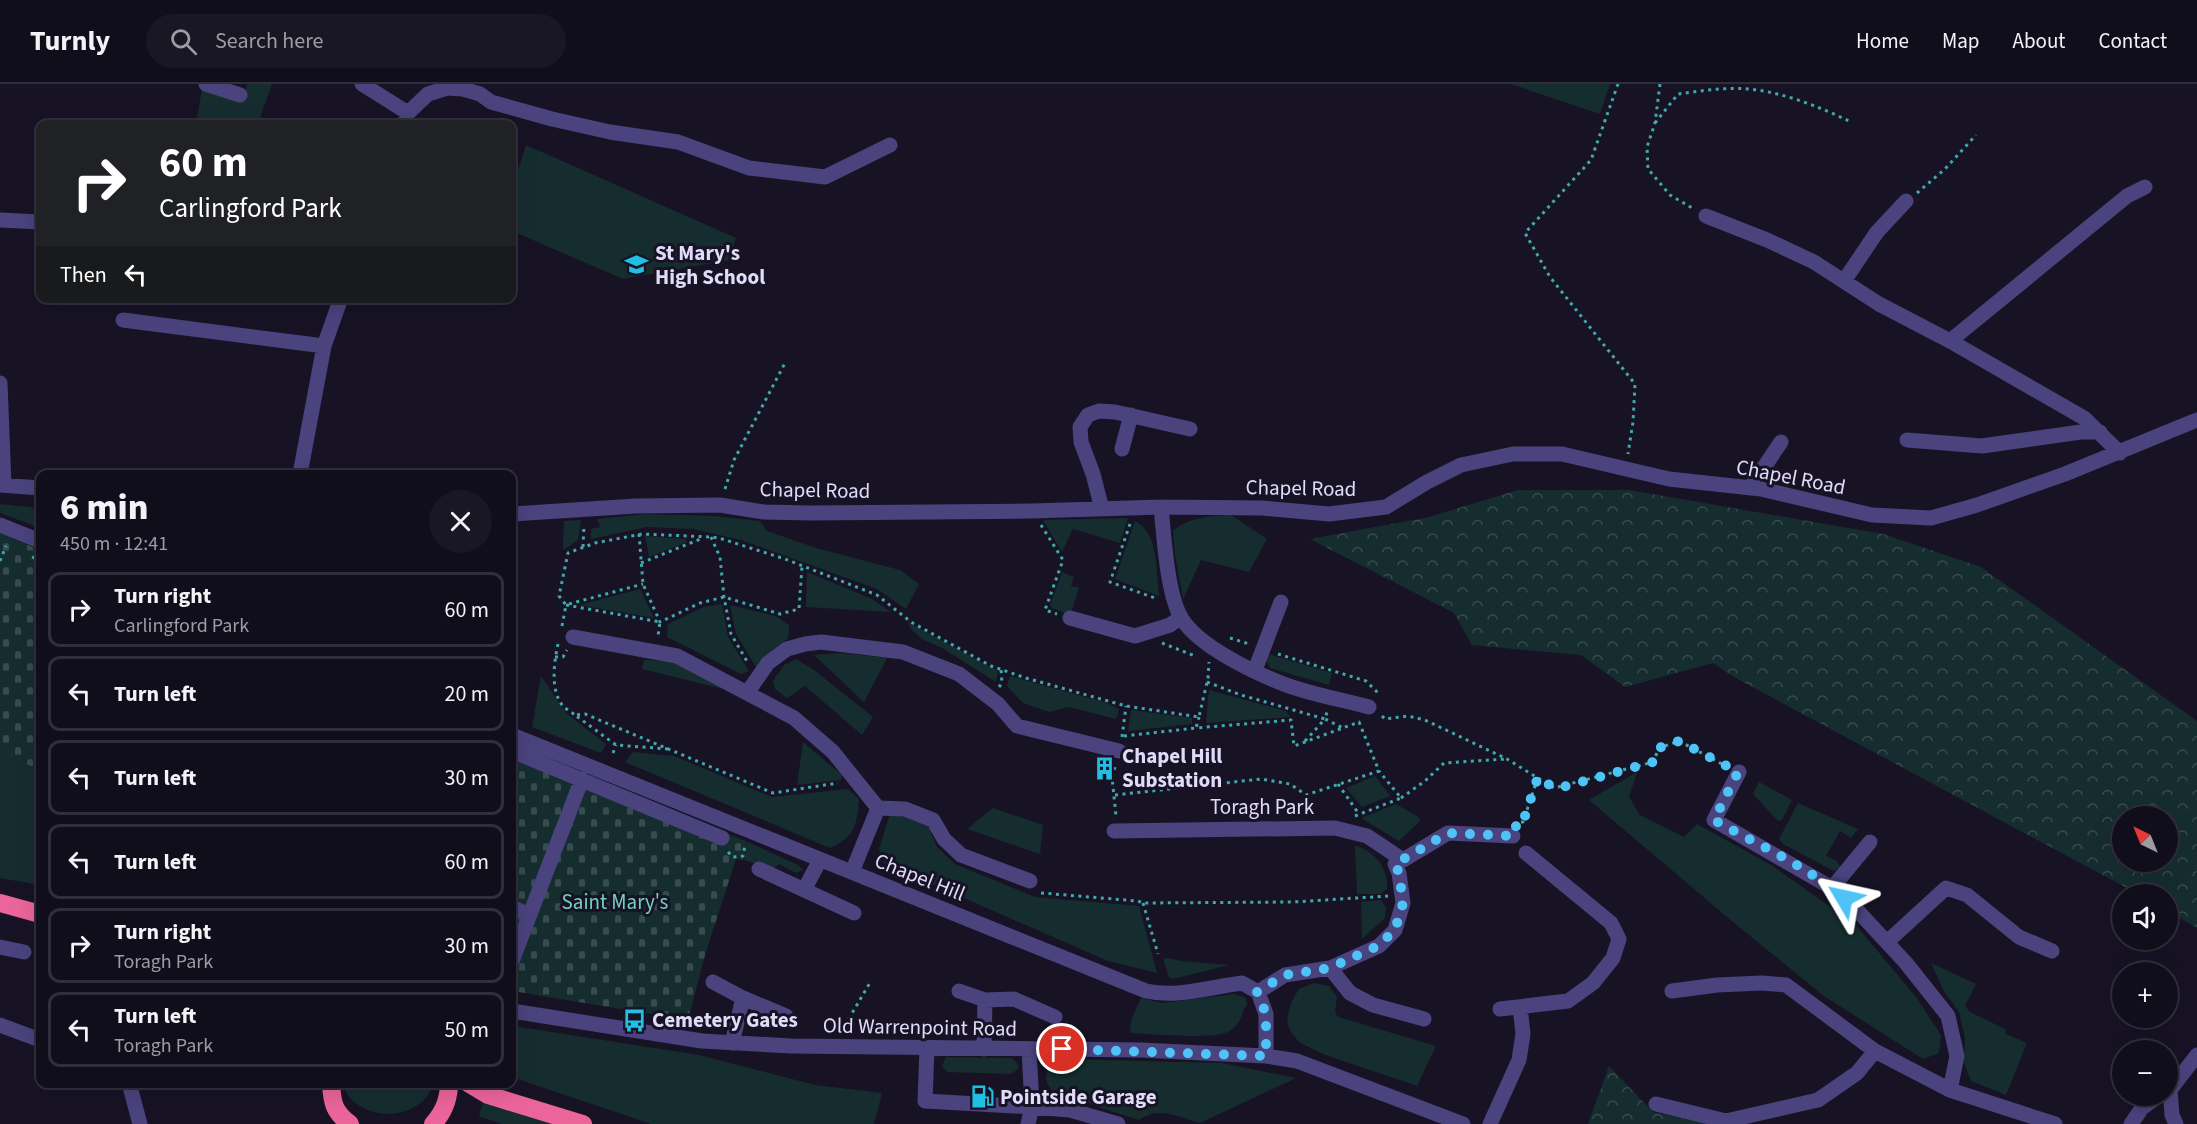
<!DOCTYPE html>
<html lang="en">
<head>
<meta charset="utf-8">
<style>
	body { margin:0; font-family:"Source Sans 3",sans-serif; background:#1a1725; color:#f1f3f6; height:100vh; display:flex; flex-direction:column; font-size:22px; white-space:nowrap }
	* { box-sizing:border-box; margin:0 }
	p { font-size:20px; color:#9c9ca3 }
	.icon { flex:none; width:33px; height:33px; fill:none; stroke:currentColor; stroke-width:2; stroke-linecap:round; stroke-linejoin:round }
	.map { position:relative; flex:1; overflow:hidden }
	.side { position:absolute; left:36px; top:386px; width:480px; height:618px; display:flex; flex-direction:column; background:#110e1c; border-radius:12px; box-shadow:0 6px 24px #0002,0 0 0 2px #302e3b }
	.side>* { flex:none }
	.top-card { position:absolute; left:36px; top:36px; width:480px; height:183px; border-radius:12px; box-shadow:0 6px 24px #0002,0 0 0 2px #302e3b; background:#202124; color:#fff; overflow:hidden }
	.needle { width:39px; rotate:317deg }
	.controls { position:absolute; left:2112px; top:722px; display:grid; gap:12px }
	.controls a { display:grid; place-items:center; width:66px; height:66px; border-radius:50%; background:#110e1c; box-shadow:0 6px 24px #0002,0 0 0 2px #302e3b; font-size:30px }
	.pin { position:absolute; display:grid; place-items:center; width:51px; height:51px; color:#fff; margin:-26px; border:3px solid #fff; border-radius:50%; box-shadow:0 2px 6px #0007 }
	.me { position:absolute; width:66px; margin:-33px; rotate:306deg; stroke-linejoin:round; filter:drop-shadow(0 0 4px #0008) }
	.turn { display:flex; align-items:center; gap:21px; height:126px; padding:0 24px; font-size:27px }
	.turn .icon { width:78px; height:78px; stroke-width:2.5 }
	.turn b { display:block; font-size:42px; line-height:51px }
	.then { display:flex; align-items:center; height:57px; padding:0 24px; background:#0003; gap:12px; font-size:22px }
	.round { display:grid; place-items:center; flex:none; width:63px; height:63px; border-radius:32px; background:#1a1725 }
	.head { display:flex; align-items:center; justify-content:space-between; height:102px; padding:0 24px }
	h1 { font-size:36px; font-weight:800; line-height:45px }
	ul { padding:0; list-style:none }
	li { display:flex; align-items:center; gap:18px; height:75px; margin:0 12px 9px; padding:0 12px; border:3px solid #302e3b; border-radius:12px }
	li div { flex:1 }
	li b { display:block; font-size:22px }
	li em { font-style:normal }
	header { display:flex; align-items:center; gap:36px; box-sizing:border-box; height:84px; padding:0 30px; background:#110e1c; border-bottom:2px solid #302e3b }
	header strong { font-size:28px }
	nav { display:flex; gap:33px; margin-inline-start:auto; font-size:21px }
	.search { width:420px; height:54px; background:#1a1725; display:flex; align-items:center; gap:15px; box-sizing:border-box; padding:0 21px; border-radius:33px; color:#9c9ca3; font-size:22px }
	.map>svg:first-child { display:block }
	.green { fill:#162d2f }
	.forest { fill:url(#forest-crowns); fill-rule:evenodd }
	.cemetery { fill:url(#cemetery-stones) }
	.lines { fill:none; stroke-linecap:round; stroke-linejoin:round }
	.path { stroke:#3fa9ab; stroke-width:3; stroke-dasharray:3 4.5; stroke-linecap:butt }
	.minor { stroke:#4a437e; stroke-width:15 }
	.highway { stroke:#eb659b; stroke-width:18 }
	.route { stroke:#4fc3f7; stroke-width:10; stroke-dasharray:0 18 }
	.labels { text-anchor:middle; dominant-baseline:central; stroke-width:6; stroke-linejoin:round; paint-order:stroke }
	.poi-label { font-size:21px; font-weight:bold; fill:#e1dbfa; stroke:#171325; text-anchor:start }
	.street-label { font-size:21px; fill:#e1dbfa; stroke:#171325 }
	.park-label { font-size:21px; fill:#70d2c1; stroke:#171325 }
</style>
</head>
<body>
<header>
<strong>Turnly</strong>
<div class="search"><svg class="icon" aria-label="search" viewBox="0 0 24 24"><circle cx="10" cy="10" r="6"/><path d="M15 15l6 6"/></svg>Search here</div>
<nav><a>Home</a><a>Map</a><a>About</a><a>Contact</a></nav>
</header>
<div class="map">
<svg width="2197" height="1040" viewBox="0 0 2197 1040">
	<defs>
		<pattern id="forest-crowns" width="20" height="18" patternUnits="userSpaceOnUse" patternTransform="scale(1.5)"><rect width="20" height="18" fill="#162d2f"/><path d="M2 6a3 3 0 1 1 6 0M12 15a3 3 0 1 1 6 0" fill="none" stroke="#384b4e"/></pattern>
		<pattern id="cemetery-stones" width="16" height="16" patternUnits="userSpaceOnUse" patternTransform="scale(1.5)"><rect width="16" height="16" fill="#162d2f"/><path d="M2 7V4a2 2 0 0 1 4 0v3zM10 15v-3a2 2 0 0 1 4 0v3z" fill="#384b4e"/></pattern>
	</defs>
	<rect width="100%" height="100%" fill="#171325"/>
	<path class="green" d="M247,0H272L260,34L285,40H196L202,5L244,14Z
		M1511,0H1610L1600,30Z
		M526,61L736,154L729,176L623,195L512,147V105Z
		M0,420L40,424V444L0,429Z
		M645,430L714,432L760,437L767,447L816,464L900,486L919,500L906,525L877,505L741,456L693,445L647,443L591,455V445L600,443L597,435Z
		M1231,431L1267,455L1249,488L1201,476L1183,515L1175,471L1173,447C1188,433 1211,432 1231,431Z
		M1128,434L1120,459L1073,445L1062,468L1043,436Z
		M581,436L578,456L563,466L564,437Z
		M1135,437C1159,449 1156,487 1159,512L1115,495Z
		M645,452L685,455L687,458L649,473Z
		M807,488L872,515L891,528L806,523Z
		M1062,488L1074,493L1071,502L1079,504L1070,531L1052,524L1050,521Z
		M640,505L654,534L579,521Z
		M722,520L728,553L749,587L741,590L667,553L668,540L704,523Z
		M730,521L775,532L789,541L788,554L756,583L736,550Z
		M908,538L998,587L996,598L942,564L922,555L910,544Z
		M842,569L887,574L864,618L814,571Z
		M1268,570L1332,589L1329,601L1270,584L1266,576Z
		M796,575L814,586L873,633L862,651L805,602L787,614L775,605L773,597L784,581Z
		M644,576L676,577L732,607L642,585Z
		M541,592L566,629L606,660L601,669L532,643Z
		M1010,592L1107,619L1119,625L1116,635L1069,623L1049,628L1023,619L1007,602Z
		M1209,606L1286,627L1290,633L1206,639Z
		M1131,626L1192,634V640L1128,647Z
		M803,658L842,691L841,696L797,701Z
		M633,668L674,672L772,713L848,705L859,715C857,741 855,753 830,764L625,678Z
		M0,672L40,685V801L0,794Z
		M1637,688L1629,713L1640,731L1684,753L1697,740L1771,781L1855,840L1916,913L1941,951L1939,969L1923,975L1824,912L1733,838L1589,716Z
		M1375,692L1390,712L1362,723L1346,704Z
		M1759,698L1792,716L1782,736L1778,737L1753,710Z
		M1798,719L1858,745L1851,754L1840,747L1826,772L1837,777L1840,783L1834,787L1783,760L1779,755Z
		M1396,720L1420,734V737L1399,757L1361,734Z
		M993,724L1043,741L1040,770L967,745Z
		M890,730L912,734L928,742L937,763L955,780L1035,813L1139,822L1157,889L1108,877L884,779L879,765Z
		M748,758L798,781L803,786L796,789L779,780L773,785L744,776Z
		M1355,762C1374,766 1389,785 1387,805L1380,810H1357Z
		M1381,816L1386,824L1385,834L1362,855L1361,818Z
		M1168,874L1181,877L1229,881L1173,895L1169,893L1163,875Z
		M1931,879L1976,900L1965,922L1970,928L2005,945L2006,950L2027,959L2006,1011L1971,997L1964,979L1965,954L1959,928L1945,909Z
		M1314,899L1329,902L1337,913L1335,928L1338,933L1436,962L1417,1002L1323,970L1299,958L1289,945L1287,935L1291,919L1299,905Z
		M1235,910L1246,914L1247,922L1244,924C1242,935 1236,945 1225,949C1209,955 1151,950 1130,949L1131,936L1141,914L1162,919Z
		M513,942L699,971L815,1001L882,1009L874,1040H651L512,993Z
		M946,973L1011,974L1018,980V985L1011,990L947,988L942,982Z
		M1063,975L1222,979L1296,994L1200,1039C1180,1033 1158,1022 1139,1036L1054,1009C1045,998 1044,992 1050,980Z
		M342,999H433C423,1040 354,1040 342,999Z
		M483,1018L553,1040H502L479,1032Z"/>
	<path class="forest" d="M1518,406H1629L1883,450L1981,483L2197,637V844L2168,827V810H2138L1734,593L1713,579L1625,603L1581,571L1472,561L1454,529L1310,455L1429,433ZM2122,732H2168V777H2122Z
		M1609,982L1653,1028L1711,1040H1588Z"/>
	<path class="cemetery" d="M0,449L40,466V685L0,672Z
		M512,662L748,758L744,776L736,775L705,871L688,936L512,907Z"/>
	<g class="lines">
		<path class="path" d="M1618,0L1591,76L1525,149L1550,193L1635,300L1633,338L1628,370
			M1660,0L1655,39L1647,63L1648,85L1670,111L1694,125
			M1655,39L1678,10C1700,7 1725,3 1748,5C1783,8 1820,23 1851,38
			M1917,109L1945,85L1976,51
			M725,405L734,376L785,279
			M1130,440L1110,498L1158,515
			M1041,441L1063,476L1045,526L1057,530
			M639,450L643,500L660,538L700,519L724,513L780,530L799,525L802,482
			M711,453L720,473L724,513L731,550L748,579
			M583,463L584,441
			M32,473L40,476
			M0,477L6,462
			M641,479L703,454
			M569,520L643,500
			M566,521L660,538L658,552
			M562,542L566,521L559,512L568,469L595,459L642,450L711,453L719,454L785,475L877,511L911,538L991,582L1026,594L1126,622L1199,633L1208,594L1209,578
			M1230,554L1249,560
			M1162,559L1195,572
			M558,560C554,578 550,607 563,622C566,625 571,628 575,631
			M1278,570L1366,597L1379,610
			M555,573H563L567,566
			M1207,598L1241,611L1325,635L1327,628
			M999,603L1002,599L1001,585
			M1382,632L1385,635L1408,632L1425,636L1507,675L1554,704L1653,678L1659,664L1679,657L1724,681
			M1124,652L1196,644
			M1122,653L1126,622
			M1305,657L1325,635L1343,644
			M668,665L616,661L575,631L585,630L773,709L838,699
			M613,669L616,661
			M1115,683L1112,693L1116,732
			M1338,700L1359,730
			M1115,711L1261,695L1290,700L1306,711L1379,687L1359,638L1294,662L1291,636L1196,644L1199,633
			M1401,714L1425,697L1444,679L1506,675
			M1355,732L1401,714L1379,687
			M1521,738H1523L1538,693
			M728,768L733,773L743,772L745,761
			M1041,809L1138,817L1143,819L1293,818L1388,812
			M1143,819L1158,870
			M841,948L871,897"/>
		<path class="minor" d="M206,0L240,11
			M362,0L408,29
			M404,40L408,29L428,10L447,4L463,5L480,10L491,18L552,35L610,48L678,58L749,84L825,93L890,61
			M1706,132L1767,156L1814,178L1879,220L1950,257L2084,334L2120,369
			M0,136L40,138
			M1844,197L1877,148L1906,117
			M123,236L324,262
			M1950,257L2127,112L2145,103
			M0,299L4,401
			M1907,356L1982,362L2081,348H2100
			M1122,365L1131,331
			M300,390L324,262L341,214
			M0,401L40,404
			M1750,404L1781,358
			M1161,423C1164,451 1167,512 1182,535C1199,562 1251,587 1281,599C1308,610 1340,615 1369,623
			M1102,425L1093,390L1081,358L1080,343L1088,331L1099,327L1115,328L1190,345
			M512,430L636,422L720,421L764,428L811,429L1032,427L1161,423L1262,424L1329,430L1386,423L1427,398L1461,381L1513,370H1562L1669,395L1761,405L1872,431L1931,434L1977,421L2065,390L2197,336
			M0,441L40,457
			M1070,534L1135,552L1170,541L1181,533
			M573,553L677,572L794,634L833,668L878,724L852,788
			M1255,586L1281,518
			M747,609L768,579L787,565L805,560L821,558L903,568L959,590L998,620L1017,642L1119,667
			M512,651L1146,907C1176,914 1211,903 1242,899L1258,908L1266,930V972
			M512,667L722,754
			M1739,688L1714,736L1832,804L1856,825L1906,879L1948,932L1957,972L1950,1006
			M878,724L905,725L933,736L944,755L961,771L1030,797
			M1114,747L1335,744L1367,752L1403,776L1395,780L1399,789L1403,819L1395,846L1379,862L1330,884L1285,891L1258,908
			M1403,776L1448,749L1513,752
			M759,785L854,829
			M1832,804L1870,758
			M804,806L820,776
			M512,823L529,831
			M1887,858L1946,804L1967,811L2019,853L2052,867
			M0,863L24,868
			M512,877L582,695
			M1330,884L1350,909L1373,921L1424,935
			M713,898L743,914L786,932
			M959,907L985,916L1014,915L1055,933
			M1672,907L1717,901L1762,899L1786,901L1875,967L1950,1006L2055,1040
			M1500,925L1568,917L1593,899L1613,874L1619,855L1611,839L1526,769
			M512,927L702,957L791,962L1141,966L1266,972L1297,977L1463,1040
			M0,941L40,956
			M732,959L743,914
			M927,964L925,1017L1032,1023L1028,1040
			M984,965L985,916
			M1029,965L1032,1023L1070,1026L1118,1040
			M129,999L140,1040
			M2170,1006L2197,971
			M2168,1007L2170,1006L2172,1031L2176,1040
			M1656,1020L1726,1037L1818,1016L1857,989L1875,967
			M1490,1040L1519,976L1523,950L1520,923
			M2131,1040L2142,1024L2160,1011"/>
		<path class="highway" d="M0,819L40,830
			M331,999C332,1019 334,1028 350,1040
			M468,999L488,1011L583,1040
			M433,1040C444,1028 449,1015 449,999"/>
	</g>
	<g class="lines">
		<path class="route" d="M1062,965L1266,972V930L1257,908L1285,891L1330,884L1378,862L1395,846L1403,819L1399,789L1395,780L1448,749L1514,752L1517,737L1523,738L1538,693L1554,704L1567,702L1653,678L1659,664L1679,657L1738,688L1714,736C1757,760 1806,782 1844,814"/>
	</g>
	<defs>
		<symbol id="school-bare" viewBox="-9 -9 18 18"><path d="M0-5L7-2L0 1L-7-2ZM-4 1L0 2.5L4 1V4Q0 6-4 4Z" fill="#1fc0e3" stroke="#171325" stroke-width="2.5" paint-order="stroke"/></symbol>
		<symbol id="building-bare" viewBox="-9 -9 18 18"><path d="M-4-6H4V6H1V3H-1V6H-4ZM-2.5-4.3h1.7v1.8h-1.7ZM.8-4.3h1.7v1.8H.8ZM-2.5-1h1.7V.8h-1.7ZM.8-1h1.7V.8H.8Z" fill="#1fc0e3" stroke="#171325" stroke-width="2.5" paint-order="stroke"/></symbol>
		<symbol id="bus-bare" viewBox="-9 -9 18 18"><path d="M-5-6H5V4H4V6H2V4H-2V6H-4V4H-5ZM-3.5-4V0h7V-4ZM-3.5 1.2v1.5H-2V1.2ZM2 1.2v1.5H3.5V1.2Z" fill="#1fc0e3" stroke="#171325" stroke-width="2.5" paint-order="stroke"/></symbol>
		<symbol id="fuel-bare" viewBox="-9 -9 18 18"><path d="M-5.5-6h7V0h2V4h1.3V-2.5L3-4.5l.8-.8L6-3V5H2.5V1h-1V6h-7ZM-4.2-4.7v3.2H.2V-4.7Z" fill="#1fc0e3" stroke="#171325" stroke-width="2.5" paint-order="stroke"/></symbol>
	</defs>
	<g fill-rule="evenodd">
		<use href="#school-bare" x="620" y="164" width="33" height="33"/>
		<use href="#building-bare" x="1088" y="668" width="33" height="33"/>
		<use href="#bus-bare" x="618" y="920" width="33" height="33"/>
		<use href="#fuel-bare" x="966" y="996" width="33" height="33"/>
	</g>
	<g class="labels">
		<g class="poi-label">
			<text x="655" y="169">St Mary's<tspan x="655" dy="24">High School</tspan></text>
			<text x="1122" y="672">Chapel Hill<tspan x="1122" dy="24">Substation</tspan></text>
			<text x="652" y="936">Cemetery Gates</text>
			<text x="1000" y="1013">Pointside Garage</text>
		</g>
		<g class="street-label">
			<text transform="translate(1791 393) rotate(11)">Chapel Road</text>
			<text transform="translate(1301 404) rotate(1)">Chapel Road</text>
			<text transform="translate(815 406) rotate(1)">Chapel Road</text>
			<text x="1262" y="723">Toragh Park</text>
			<text transform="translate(920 793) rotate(22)">Chapel Hill</text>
			<text transform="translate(920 943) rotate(1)">Old Warrenpoint Road</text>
		</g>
		<g class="park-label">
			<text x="615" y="818">Saint Mary's</text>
		</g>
	</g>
</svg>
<div class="controls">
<a><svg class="needle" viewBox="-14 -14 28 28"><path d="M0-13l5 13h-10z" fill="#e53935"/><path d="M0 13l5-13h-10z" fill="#9c9ca3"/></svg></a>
<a><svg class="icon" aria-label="sound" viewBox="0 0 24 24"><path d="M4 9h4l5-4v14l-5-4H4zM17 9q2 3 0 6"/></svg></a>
<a>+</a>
<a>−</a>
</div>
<div class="pin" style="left:1062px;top:965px;background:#d93025"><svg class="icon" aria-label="arrive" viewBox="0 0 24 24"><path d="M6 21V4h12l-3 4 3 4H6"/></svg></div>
<svg class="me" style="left:1844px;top:814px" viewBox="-20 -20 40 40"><path d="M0-17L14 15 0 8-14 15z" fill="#4fc3f7" stroke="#fff" stroke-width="4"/></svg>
<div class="top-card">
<div class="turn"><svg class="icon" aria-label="right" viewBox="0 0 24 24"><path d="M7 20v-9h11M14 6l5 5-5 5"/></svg><div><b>60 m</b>Carlingford Park</div></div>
<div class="then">Then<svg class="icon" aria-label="left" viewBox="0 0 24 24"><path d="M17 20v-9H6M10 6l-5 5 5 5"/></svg></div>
</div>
<section class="side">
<div class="head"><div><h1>6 min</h1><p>450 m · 12:41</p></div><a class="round"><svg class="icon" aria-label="close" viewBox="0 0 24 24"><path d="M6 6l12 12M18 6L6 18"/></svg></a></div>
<ul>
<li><svg class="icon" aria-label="right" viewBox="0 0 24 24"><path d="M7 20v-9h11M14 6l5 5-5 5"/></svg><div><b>Turn right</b><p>Carlingford Park</p></div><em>60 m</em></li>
<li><svg class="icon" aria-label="left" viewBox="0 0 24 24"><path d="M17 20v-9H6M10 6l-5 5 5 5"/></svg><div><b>Turn left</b></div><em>20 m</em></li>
<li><svg class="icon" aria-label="left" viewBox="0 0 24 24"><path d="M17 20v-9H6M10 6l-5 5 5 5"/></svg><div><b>Turn left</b></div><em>30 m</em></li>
<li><svg class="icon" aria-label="left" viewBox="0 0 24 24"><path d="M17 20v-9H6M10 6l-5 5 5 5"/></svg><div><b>Turn left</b></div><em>60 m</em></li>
<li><svg class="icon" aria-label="right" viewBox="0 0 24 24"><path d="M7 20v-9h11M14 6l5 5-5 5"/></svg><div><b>Turn right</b><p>Toragh Park</p></div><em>30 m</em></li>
<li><svg class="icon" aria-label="left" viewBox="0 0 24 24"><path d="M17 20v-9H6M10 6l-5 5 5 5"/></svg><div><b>Turn left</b><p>Toragh Park</p></div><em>50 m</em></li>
</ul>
</section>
</div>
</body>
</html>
